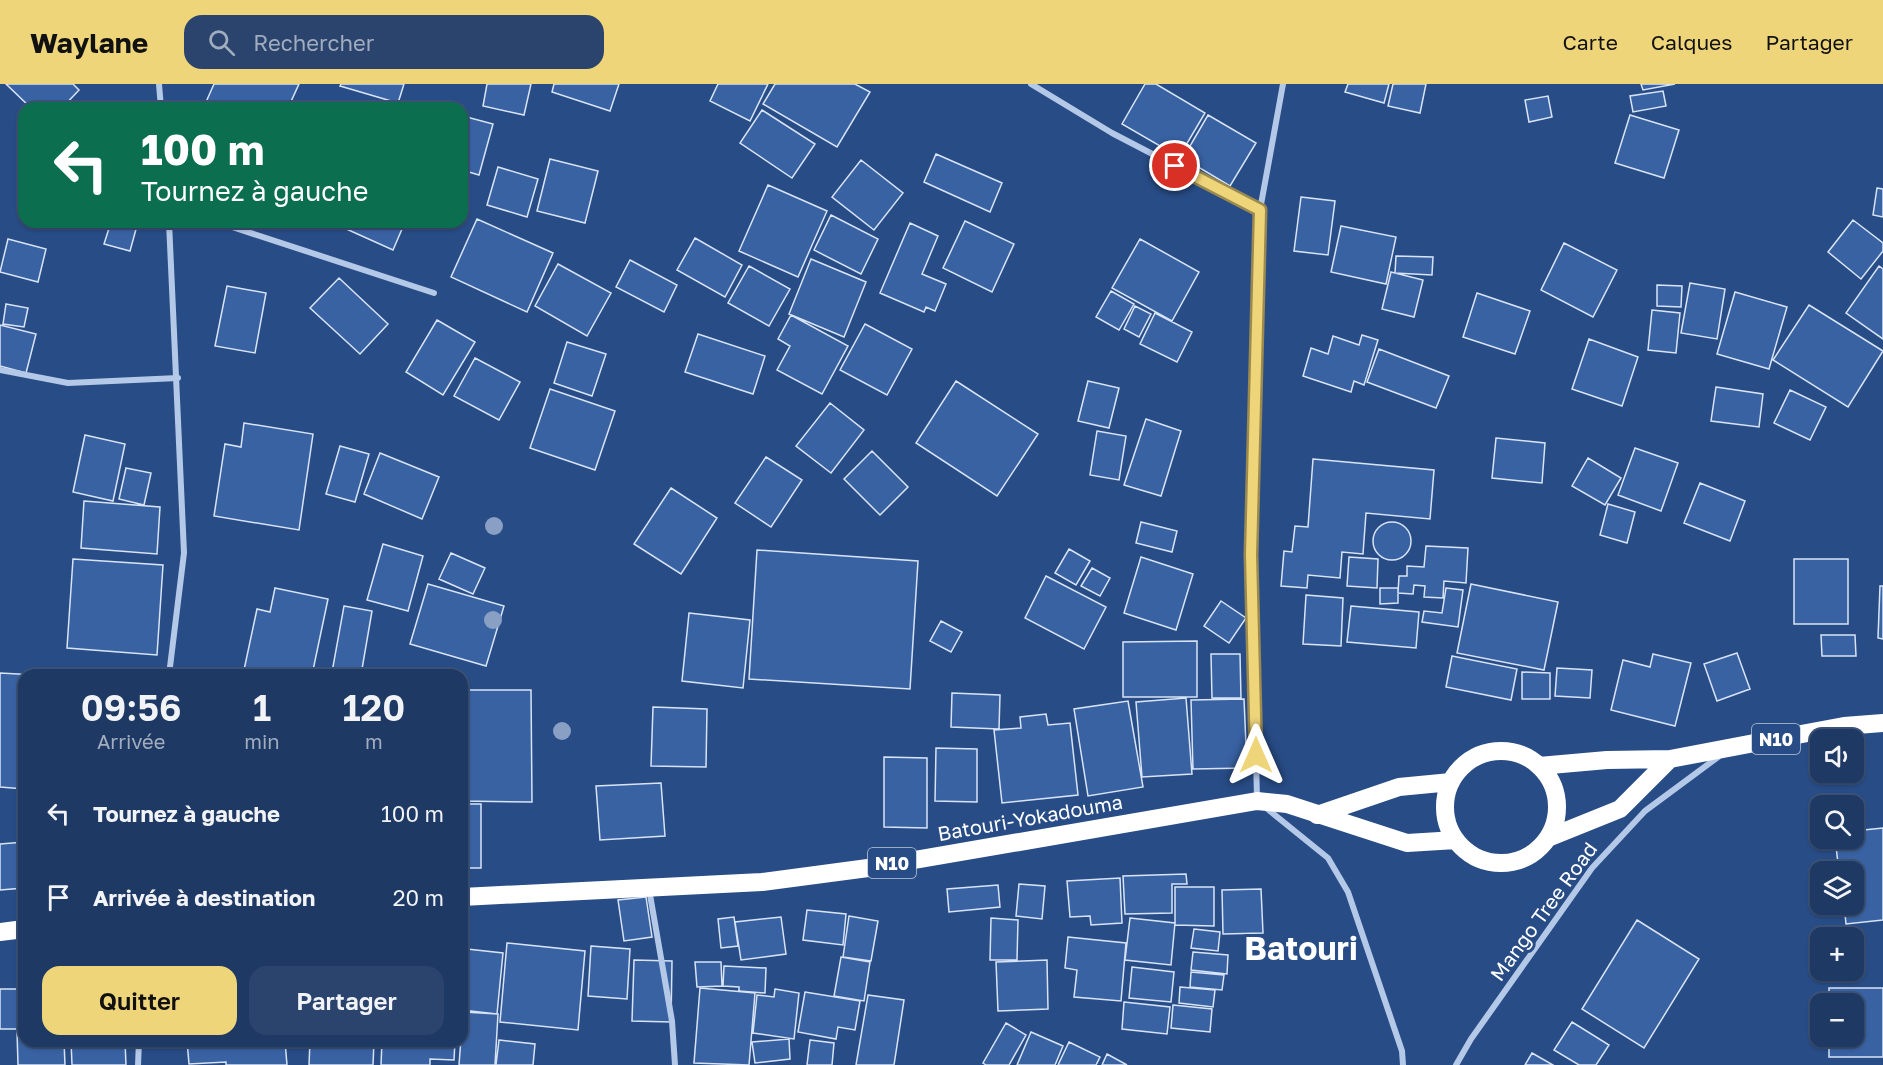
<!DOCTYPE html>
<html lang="fr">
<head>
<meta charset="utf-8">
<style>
	body { margin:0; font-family:"Golos Text",sans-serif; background:#2b446d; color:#f1f3f6; height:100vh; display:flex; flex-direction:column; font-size:22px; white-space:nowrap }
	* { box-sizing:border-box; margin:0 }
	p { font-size:20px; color:#a1acbf }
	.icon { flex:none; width:33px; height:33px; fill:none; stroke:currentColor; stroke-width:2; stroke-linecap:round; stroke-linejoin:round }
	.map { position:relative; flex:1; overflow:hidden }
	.side { position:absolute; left:18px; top:585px; width:450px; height:378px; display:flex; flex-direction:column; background:#1e3964; border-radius:18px; box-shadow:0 2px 4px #0004,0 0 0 2px #3c5378 }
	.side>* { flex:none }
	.banner { position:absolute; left:18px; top:18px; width:450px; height:126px; border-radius:18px; box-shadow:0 2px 4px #0004,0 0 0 2px #3c5378; background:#0b6e4f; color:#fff; overflow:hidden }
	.controls { position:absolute; left:1810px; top:645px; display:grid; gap:12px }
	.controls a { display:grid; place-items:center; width:54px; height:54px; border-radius:12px; background:#1e3964; box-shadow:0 2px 4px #0004,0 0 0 2px #3c5378; font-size:30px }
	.pin { position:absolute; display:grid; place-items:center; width:51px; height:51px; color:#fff; margin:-26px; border:3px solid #fff; border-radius:50%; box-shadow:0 2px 6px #0007 }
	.me { position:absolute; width:66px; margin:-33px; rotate:0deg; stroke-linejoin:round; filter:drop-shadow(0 0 4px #0008) }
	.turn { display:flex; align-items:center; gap:21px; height:126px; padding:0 24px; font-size:27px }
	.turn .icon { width:78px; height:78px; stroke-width:2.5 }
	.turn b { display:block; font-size:42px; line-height:51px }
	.eta { display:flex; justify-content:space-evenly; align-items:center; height:102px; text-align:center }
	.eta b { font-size:36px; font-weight:600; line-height:42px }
	.primary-button { display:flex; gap:12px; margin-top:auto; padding:12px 24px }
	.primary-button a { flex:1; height:69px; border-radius:18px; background:#efd57a; color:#111; font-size:24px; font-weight:600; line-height:69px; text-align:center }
	.primary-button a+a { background:#2b446d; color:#f1f3f6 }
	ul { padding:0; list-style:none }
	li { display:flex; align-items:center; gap:18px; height:84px; padding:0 24px }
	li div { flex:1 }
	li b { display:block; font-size:22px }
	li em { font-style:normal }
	header { display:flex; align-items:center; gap:36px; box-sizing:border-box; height:84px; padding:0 30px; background:#efd57a; color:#111 }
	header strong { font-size:28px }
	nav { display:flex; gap:33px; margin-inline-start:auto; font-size:21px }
	.search { width:420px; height:54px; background:#2b446d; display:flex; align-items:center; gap:15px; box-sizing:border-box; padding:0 21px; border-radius:18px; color:#a1acbf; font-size:22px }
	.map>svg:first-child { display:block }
	.building { fill:#3962a3; stroke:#d8e4f6; stroke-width:1.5 }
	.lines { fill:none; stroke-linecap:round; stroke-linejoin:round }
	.street { stroke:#b4c8e8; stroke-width:6 }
	.highway { stroke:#fff; stroke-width:18 }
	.tree { fill:#89a0c4 }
	.route-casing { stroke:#9b8a4f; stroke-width:15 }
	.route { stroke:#efd57a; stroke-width:10 }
	.labels { text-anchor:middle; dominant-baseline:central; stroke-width:6; stroke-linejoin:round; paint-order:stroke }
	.shield { fill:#284c86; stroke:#bec9db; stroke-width:1.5 }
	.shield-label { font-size:18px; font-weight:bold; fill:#fff }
	.street-label { font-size:20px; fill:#fff; stroke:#284c86 }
	.town-label { font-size:32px; font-weight:bold; fill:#fff; stroke:#284c86 }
</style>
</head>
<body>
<header>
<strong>Waylane</strong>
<div class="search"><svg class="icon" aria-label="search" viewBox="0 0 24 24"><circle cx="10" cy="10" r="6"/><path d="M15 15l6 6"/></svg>Rechercher</div>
<nav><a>Carte</a><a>Calques</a><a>Partager</a></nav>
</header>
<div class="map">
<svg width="1883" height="981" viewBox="0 0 1883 981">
	<rect width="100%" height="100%" fill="#284c86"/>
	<path class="building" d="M6,0H73L79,6L62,24H31Z
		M214,0H299L288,24H247L242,22L241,24H220L206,18Z
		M341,0H404L398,19L340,2Z
		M487,0H531L524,31L483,22Z
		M554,0H619L610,27L552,8Z
		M718,0H768L750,37L710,17Z
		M775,0H855L870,8L837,63L763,20Z
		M1145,0H1156L1205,29L1179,73L1122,40Z
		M1348,0H1389L1384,19L1345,8Z
		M1393,0H1426L1420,29L1388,22Z
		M1641,0H1675L1643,6Z
		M1663,7L1666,22L1633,28L1630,12Z
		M1548,12L1552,33L1529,38L1525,16Z
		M762,26L815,60L792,94L740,59Z
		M1208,31L1256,59L1230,102L1183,74Z
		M1630,31L1679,46L1664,94L1615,79Z
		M463,32L493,40L479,91L462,86Z
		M936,70L1002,99L990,128L924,98Z
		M550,75L598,87L585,139L537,127Z
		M861,76L903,109L874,146L832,113Z
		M498,83L538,95L527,133L487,121Z
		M768,101L827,127L798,193L739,167Z
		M1877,104L1883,105V133L1873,131Z
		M1301,113L1335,117L1328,171L1294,167Z
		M831,131L878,155L861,190L814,166Z
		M477,135L553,169L527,228L451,193Z
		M1853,136L1883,159V167L1861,195L1828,168Z
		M965,137L1014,160L992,208L943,184Z
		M111,138H138L130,167L104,160Z
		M344,138H405L393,166L342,143Z
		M910,139L938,152L922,190L946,200L935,227L926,223L924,228L880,209Z
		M1341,142L1396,153L1386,200L1331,188Z
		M695,154L742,181L725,213L677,186Z
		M8,155L46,165L38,198L0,188Z
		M1140,155L1199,188L1172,237L1112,204Z
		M1564,159L1617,186L1593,233L1541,206Z
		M1396,172L1433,173L1432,191L1395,189Z
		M811,175L866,198L844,253L789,230Z
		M630,176L677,201L664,228L616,203Z
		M558,180L611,209L587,252L535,222Z
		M749,182L790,205L769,242L728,219Z
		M1879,182L1883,185V255L1846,229Z
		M1391,188L1423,196L1414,233L1382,225Z
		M339,194L388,240L360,270L310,224Z
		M1690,199L1725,205L1717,255L1681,249Z
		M1657,201L1682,202L1681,223L1657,222Z
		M227,202L266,209L255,269L215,262Z
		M1111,207L1134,220L1119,246L1096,233Z
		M1735,208L1787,223L1769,285L1717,270Z
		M1477,209L1530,227L1515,270L1463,253Z
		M6,220L28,224L24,243L3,240Z
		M1809,221L1883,267L1848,323L1773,276Z
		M1135,222L1151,230L1139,253L1124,245Z
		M1652,226L1680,229L1676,269L1648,266Z
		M1155,229L1192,248L1177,278L1140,260Z
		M791,231L848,262L822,310L777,286L790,262L778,255Z
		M437,236L475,258L443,311L406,288Z
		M865,240L912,265L887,311L840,286Z
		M0,241L36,250L26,289L0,282Z
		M698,250L765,272L753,310L685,288Z
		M1362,251L1378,256L1364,301L1354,297L1351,308L1303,292L1311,264L1328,270L1333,252L1359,261Z
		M1589,255L1638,273L1622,322L1572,305Z
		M567,258L606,270L592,312L554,299Z
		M1379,265L1449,292L1436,324L1367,298Z
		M475,274L520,298L499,336L454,312Z
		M956,297L1038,350L997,412L916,359Z
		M1088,297L1119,304L1109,344L1078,337Z
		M1716,303L1763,310L1759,343L1711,337Z
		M550,305L615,327L595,386L530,364Z
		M1790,306L1826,323L1810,356L1774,339Z
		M830,319L864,346L831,389L796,362Z
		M1146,335L1181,347L1161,412L1124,401Z
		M244,339L313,350L299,446L214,432L225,360L241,363Z
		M1097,347L1126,352L1119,396L1090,391Z
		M85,351L125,360L113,417L73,408Z
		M1496,354L1545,359L1542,399L1492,394Z
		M340,362L369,370L355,418L326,410Z
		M1635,364L1678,379L1661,427L1618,411Z
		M872,367L908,403L880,431L844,395Z
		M380,369L439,393L422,435L364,410Z
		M766,373L802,396L771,443L735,419Z
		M1588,374L1621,394L1605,421L1572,402Z
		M1313,375L1434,386L1430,435L1366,429L1363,470L1342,468L1340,494L1308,491L1307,504L1281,502L1284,467L1292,468L1295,442L1308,443Z
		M126,384L151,389L144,421L119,415Z
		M1700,399L1745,417L1730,457L1684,439Z
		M671,404L717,434L681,490L634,460Z
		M84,417L160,423L157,470L81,464Z
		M1608,420L1635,428L1627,459L1600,451Z
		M1141,438L1177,447L1172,468L1136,459Z
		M1373 457a19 19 0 1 1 38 0a19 19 0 1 1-38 0Z
		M383,460L423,472L408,527L367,516Z
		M1426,462L1468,464L1466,499L1444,497L1443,514L1424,513L1425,502L1414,501L1413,510L1398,509L1399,492H1407V482L1424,483Z
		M1069,465L1090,477L1076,501L1055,489Z
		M757,466L918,477L910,605L749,595Z
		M451,469L485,484L473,510L439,495Z
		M1141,473L1193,490L1176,546L1124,529Z
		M1349,473L1378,475L1377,504L1347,502Z
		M73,475L163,481L157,571L67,564Z
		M1794,475H1848V540H1794Z
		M1092,484L1110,494L1100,512L1081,502Z
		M1046,492L1106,523L1084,565L1025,534Z
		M428,500L504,522L486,582L410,560Z
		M1471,500L1558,518L1544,586L1457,569Z
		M1880,502H1883V555L1878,554Z
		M275,504L328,515L312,591H267L244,586L257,525L270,528Z
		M1380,504H1398V519L1380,520Z
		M1446,504L1463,506L1458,543L1422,538L1424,527L1442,529Z
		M1306,511L1343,514L1341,562L1303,560Z
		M1221,517L1246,534L1229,559L1204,542Z
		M344,522L372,527L361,591L332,588Z
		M1351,522L1419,528L1416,564L1347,558Z
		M689,529L750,536L743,604L682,597Z
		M941,537L962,548L951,568L930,557Z
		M1821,551H1855L1856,572H1822Z
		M1197,557V613H1123V558Z
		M1737,569L1750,605L1717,617L1704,580Z
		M1211,570H1240L1241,614H1212Z
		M1653,570L1691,579L1675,642L1611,626L1623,576L1650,583Z
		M1452,572L1517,585L1511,616L1446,603Z
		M1557,584L1592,586L1590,614L1555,612Z
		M1522,588L1550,589V615H1522Z
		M0,589L36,591H24V705L0,703Z
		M462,606H531L532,718L462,717Z
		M952,609L1000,611L999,645L951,643Z
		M1186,614L1192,690L1142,693L1136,618Z
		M1244,615L1247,684L1193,685L1191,616Z
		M1128,617L1143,703L1088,712L1074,625Z
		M653,623L707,625L706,683L651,682Z
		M1046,630L1048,641L1070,639L1078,711L1002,719L994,646L1021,644L1020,633Z
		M936,664L977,665V718L935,717Z
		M884,673L927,674V744L884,743Z
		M661,699L665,752L600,756L596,702Z
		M462,720H481V784H462Z
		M1883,744V836L1846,840L1844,820H1854V788H1839L1835,754H1854V747Z
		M24,758V804L0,806V760Z
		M1186,790L1187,800H1172V829L1125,830L1123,792Z
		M1120,794L1122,839L1091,841L1090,832L1070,833L1067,797Z
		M1019,800L1045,802L1042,835L1016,832Z
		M998,801L1000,823L949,828L947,805Z
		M1175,803H1214V842L1175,841Z
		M1261,805L1263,849L1223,850L1222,806Z
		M646,813L652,853L624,857L618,816Z
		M807,826L846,830L843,861L803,856Z
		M849,832L878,837L871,877L843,873Z
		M734,833L738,862L721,864L718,835Z
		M781,833L786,870L741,876L735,838Z
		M991,834L1018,836L1017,876H990Z
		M1130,834L1175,839L1171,881L1125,876Z
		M1637,836L1699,875L1644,964L1582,925Z
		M1194,845L1220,848L1218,867L1191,864Z
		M1068,853L1126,859L1121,917L1074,913L1077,886L1065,884Z
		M507,859L585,867L578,946L500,938Z
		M591,862L630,865L627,915L588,912Z
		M467,865L503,869L497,930L462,926Z
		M1193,868L1228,871L1227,890L1191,886Z
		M841,873L870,878L864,917L834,912Z
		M634,876L672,877L671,938L632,937Z
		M1047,876L1048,925L998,927L996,878Z
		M695,878H721L722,902L697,903Z
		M724,882L766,884L765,909L739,907V903L723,902Z
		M1132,883L1174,888L1171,918L1129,914Z
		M1191,888L1224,891L1222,906L1190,903Z
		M1180,903L1215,906L1213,923L1179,919Z
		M700,904L755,909L749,981L694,979Z
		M1829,904H1883V973H1829V952H1854V920H1829Z
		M0,905H24V945H0Z
		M775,905L799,909L794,955L753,949L757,911L774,913Z
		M805,908L860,917L855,946L838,943L836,955L798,948Z
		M868,911L904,916L894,981H856Z
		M1124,918L1170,923L1167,950L1122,945Z
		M1173,921L1212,925L1210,948L1171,944Z
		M463,928L498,930L495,981H459Z
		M1572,938L1609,961L1596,981H1579L1554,966Z
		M1006,939L1026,951L1009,981H986L983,979Z
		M17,948H24V957H64L65,981H18Z
		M1031,948L1063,962L1055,981H1017Z
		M789,955L790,975L755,979L752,958Z
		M499,956L535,960L533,981H496Z
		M810,956L834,959L832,981H807Z
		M71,957H125L126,981H72Z
		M187,957H285L287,981H226V978L189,980Z
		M310,957H374L373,981H309Z
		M382,957H455L454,976L430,975V981H381Z
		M1069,958L1100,973L1096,981H1058Z
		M1532,969L1553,981H1525Z
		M1107,970L1127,981H1102Z"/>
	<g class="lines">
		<path class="street" d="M159,0L161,24
			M1031,0L1112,49L1260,126
			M217,138L434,209
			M0,286L68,299L178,294
			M169,591L184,469L169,138
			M1257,714L1251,471L1260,126L1283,0
			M1265,723L1328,774L1348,808L1402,967L1403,981
			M649,805L672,937L675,981
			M138,981L139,957
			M1456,981L1471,955L1592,784L1645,727L1718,673"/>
		<path class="highway" d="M1445 723a56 56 0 1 1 112 0a56 56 0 1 1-112 0Z
			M1539,682L1607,676L1670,675L1844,642L1883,639
			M1317,731L1399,703L1451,698
			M1548,754L1620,725L1670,675
			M462,813L762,798L868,784L1257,717L1287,720L1407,759L1456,756
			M0,848L24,845"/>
	</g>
	<g class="tree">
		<circle cx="494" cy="442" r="9"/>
		<circle cx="493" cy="536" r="9"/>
		<circle cx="562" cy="647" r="9"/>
	</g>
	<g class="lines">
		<defs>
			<path id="route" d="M1175,82L1260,126L1251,471L1256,671"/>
		</defs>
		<use href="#route" class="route-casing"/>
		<use href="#route" class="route"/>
	</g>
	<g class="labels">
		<g class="shield">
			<rect x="1752" y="640" width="48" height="30" rx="4.5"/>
			<rect x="868" y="764" width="48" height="30" rx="4.5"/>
		</g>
		<g class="shield-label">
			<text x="1776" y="655">N10</text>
			<text x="892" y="779">N10</text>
		</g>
		<g class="street-label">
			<text transform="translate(1030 733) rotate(-10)">Batouri-Yokadouma</text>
			<text transform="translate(1543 827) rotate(-54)">Mango Tree Road</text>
		</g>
		<g class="town-label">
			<text x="1301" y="864">Batouri</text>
		</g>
	</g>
</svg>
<div class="controls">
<a><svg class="icon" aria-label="sound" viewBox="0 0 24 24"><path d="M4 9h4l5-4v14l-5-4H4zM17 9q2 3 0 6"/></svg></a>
<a><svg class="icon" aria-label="search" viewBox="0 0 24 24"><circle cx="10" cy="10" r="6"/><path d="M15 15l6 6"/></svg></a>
<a><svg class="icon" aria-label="layers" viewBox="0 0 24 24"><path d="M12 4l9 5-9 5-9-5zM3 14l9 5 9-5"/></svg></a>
<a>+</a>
<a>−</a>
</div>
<div class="pin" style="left:1175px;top:82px;background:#d93025"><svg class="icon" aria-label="arrive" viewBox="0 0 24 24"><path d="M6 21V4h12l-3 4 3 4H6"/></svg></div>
<svg class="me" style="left:1256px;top:671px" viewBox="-20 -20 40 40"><path d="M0-17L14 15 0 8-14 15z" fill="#efd57a" stroke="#fff" stroke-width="4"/></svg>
<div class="banner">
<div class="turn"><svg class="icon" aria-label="left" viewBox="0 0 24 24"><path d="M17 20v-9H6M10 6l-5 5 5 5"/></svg><div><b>100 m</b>Tournez à gauche</div></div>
</div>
<section class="side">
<div class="eta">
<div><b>09:56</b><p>Arrivée</p></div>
<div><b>1</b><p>min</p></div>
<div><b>120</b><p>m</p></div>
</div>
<ul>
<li><svg class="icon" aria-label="left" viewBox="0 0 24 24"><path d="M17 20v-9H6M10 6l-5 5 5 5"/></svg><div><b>Tournez à gauche</b></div><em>100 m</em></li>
<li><svg class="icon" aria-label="arrive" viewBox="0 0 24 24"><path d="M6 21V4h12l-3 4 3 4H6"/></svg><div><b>Arrivée à destination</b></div><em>20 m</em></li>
</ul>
<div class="primary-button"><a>Quitter</a><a>Partager</a></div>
</section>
</div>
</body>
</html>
